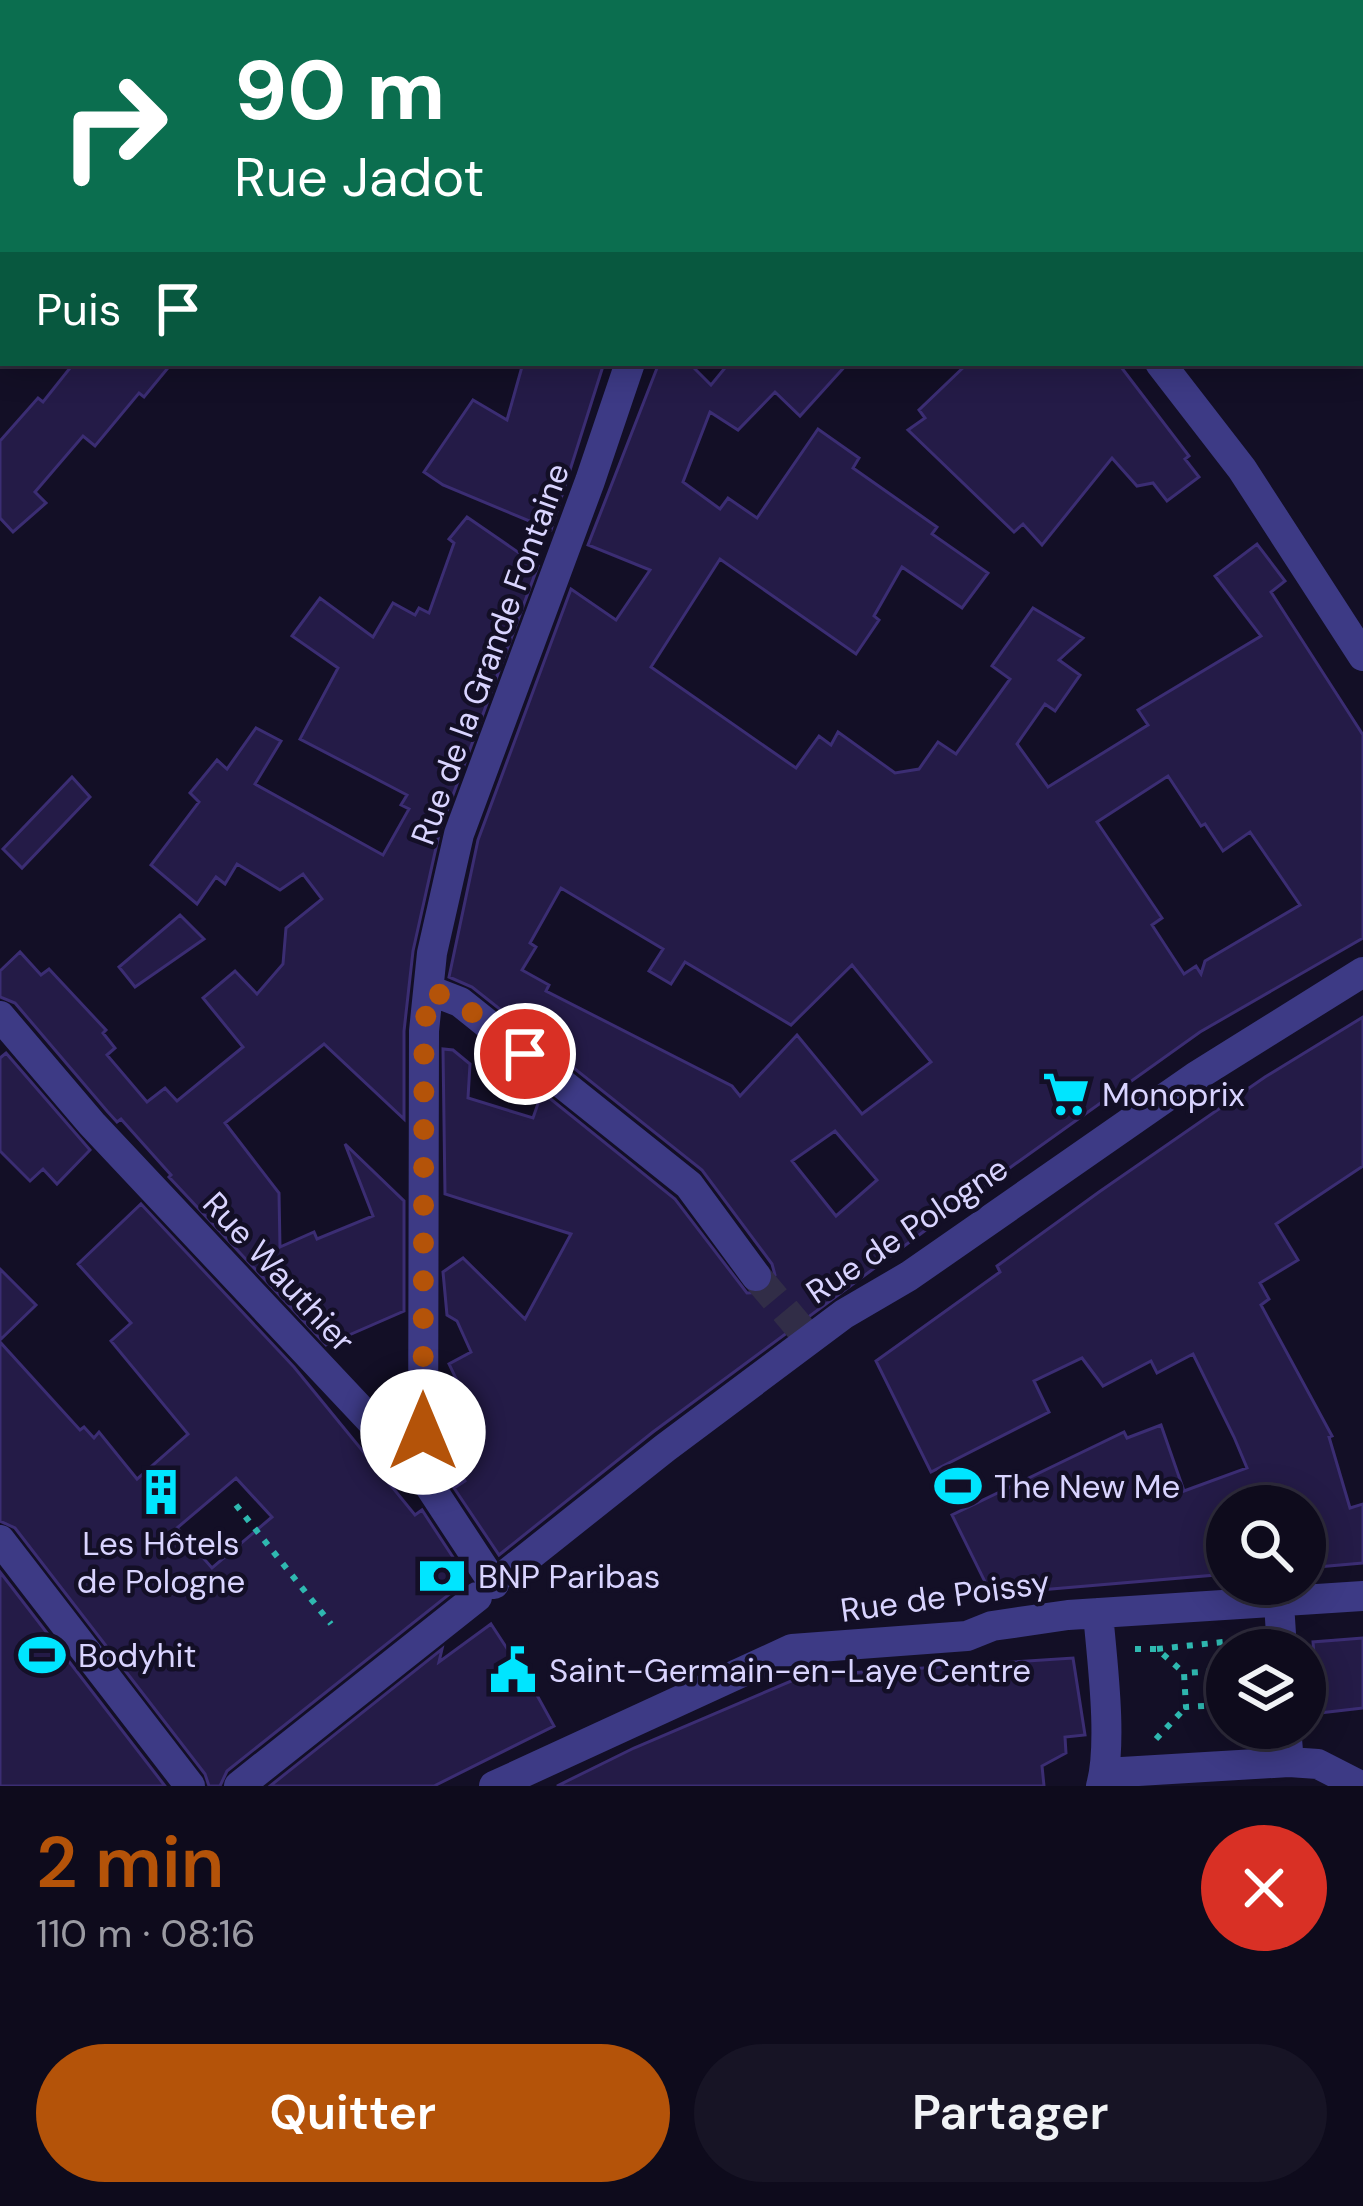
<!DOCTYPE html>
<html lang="fr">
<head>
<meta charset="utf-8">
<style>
	body { margin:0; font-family:"DM Sans",sans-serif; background:#171425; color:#f1f3f6; height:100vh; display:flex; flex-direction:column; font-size:45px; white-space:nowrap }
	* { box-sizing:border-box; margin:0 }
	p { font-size:39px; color:#9b9ba3 }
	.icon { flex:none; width:66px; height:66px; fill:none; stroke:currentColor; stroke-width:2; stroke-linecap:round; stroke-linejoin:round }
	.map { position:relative; height:1786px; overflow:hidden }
	.panel { display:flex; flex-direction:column; background:#0e0b1c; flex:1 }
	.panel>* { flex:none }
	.top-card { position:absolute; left:0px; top:0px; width:1365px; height:366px; box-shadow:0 6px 30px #0003,0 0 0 3px #2e2b3b; background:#0b6e4f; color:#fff; overflow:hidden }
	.tools { position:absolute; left:1206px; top:1485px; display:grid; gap:24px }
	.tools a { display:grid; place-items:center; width:120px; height:120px; border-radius:50%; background:#0e0b1c; box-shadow:0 6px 30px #0003,0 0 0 3px #2e2b3b; font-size:60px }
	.pin { position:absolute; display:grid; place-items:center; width:102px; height:102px; color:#fff; margin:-51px; border:6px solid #fff; border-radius:50%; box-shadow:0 3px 12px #0007 }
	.me { position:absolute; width:132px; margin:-66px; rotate:0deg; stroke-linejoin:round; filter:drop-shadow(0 0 9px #0008) }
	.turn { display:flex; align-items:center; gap:42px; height:252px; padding:0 36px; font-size:54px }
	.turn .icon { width:156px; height:156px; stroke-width:2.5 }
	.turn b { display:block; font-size:84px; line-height:102px }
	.then { display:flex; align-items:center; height:114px; padding:0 36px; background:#0003; gap:24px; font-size:45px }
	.round { display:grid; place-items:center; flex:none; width:126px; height:126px; border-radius:63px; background:#171425 }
	.overview { display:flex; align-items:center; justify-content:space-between; height:204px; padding:0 36px }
	h1 { font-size:72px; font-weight:600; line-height:90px; color:#b45309 }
	.action { display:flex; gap:24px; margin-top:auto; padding:24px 36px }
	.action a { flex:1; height:138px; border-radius:72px; background:#b45309; color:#fff; font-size:48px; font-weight:600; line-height:138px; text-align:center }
	.action a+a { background:#171425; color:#f1f3f6 }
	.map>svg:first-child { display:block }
	.building { fill:#241b47; stroke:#3b2d73; stroke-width:3; fill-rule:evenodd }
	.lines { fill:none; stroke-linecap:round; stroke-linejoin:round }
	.street-tunnel { stroke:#312d47; stroke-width:30; stroke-dasharray:30 15; stroke-linecap:butt }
	.path { stroke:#2fb8b0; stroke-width:6; stroke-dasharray:6 9; stroke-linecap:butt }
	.lane { stroke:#3d3a85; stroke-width:18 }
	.street { stroke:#3d3a85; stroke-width:30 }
	.route { stroke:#b45309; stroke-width:21; stroke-dasharray:0 37.8 }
	.labels { text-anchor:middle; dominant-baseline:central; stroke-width:9; stroke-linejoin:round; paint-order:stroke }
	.street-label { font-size:33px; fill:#d9d4ff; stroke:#130f26 }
	.poi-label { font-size:33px; fill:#d9d4ff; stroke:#130f26; text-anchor:start }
</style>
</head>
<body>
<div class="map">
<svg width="1363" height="1786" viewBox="0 0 1363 1786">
	<rect width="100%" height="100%" fill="#130f26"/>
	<path class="building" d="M74,363H172L144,397L139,393L95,446L83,436L35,492L46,503L13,532L0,518V441L38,398L43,402Z
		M523,363H604L551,530L443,485L424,472L473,400L507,420Z
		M659,363H689L711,385L729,363H848L800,416L775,392L738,430L710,412L683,482L720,509L728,498L757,518L818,429L859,458L853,468L937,527L932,534L988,573L962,608L902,567L874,616L879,620L856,654L720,559L651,667L796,768L819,736L831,745L838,732L895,773L919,769L938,742L956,754L1010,679L992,666L1033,608L1083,638L1059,660L1080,675L1055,711L1045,704L1017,744L1048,787L1148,725L1138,710L1261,636L1215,576L1257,544L1285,581L1271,592L1363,735V938L1200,1032L1015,1164L653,1432L499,1555L454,1488L465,1481L447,1444L480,1429L449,1364L471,1352L457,1321L447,1315L443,1272L463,1258L525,1319L571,1234L445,1194L443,1049L453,1050L470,1064L468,1098L533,1118L542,1092L675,1199L747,1293L767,1292L775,1275L772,1264L702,1170L472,987L449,977L478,840L571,589L616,620L650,570L588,545ZM1168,776L1201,826L1205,824L1223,851L1250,832L1300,905L1205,961L1201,974L1196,966L1184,974L1152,925L1162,918L1097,822ZM561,888L663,949L649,971L671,984L685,962L791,1025L852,965L931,1062L862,1114L797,1035L740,1096L732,1086L546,991L549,985L522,970L536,947L530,943ZM835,1131L877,1180L836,1216L792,1161Z
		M968,363H1118L1189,456L1185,459L1199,477L1167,501L1153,483L1137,486L1112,458L1042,545L1023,524L1014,532L908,430L925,418L919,410Z
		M467,517L538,566L440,830L413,951L404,1031V1119L324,1044L225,1123L279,1193L280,1247L314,1232L317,1239L373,1216L345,1144L404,1201V1311L326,1345L169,1177L171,1175L121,1119L117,1122L107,1111L15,1003L0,997V971L20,952L41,975L49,969L106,1030L103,1033L115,1048L107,1055L147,1102L165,1088L177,1101L243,1047L203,998L235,971L257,994L283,964L286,928L322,899L303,874L280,890L237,864L225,884L216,877L197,904L151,865L199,802L190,793L217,760L227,769L256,728L281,741L255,784L383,855L409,809L401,805L407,795L300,739L338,668L292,636L320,598L373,637L393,603L415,615L419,608L429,613L454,543L449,539Z
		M72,777L90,797L22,868L3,849Z
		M180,915L204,939L135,987L119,967Z
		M1363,1017V1166L1276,1224L1298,1260L1260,1283L1269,1299L1261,1305L1332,1436L1329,1437L1350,1508L1363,1504V1563L1305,1568V1506H1227V1574L991,1594L952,1515L1124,1432L1127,1438L1161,1425L1184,1491L1247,1468L1234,1437L1193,1354L1157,1373L1151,1361L1103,1386L1082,1358L1034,1381L1049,1412L931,1472L876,1361L1000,1272L997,1266L1099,1192L1265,1077Z
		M6,1053L90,1150L57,1184L43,1169L30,1181L0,1151V1058Z
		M141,1204L294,1367L415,1515L422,1510L464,1574L461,1585L227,1771L220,1786H209L205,1774L15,1528L0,1521V1342L80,1430L84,1427L94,1438L99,1432L137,1479L188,1434L111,1341L131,1323L78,1264ZM236,1478L272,1517L212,1568L177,1528Z
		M0,1269L36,1305L0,1340Z
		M0,1572L165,1786H0Z
		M491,1624L508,1650L511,1648L554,1726L434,1786H270L442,1649L439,1662Z
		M1363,1638V1708L1319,1713L1313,1642Z
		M1073,1658L1085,1735L1065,1737L1066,1753L1042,1766L1044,1786H557L634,1748L803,1676Z"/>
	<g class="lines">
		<path class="street-tunnel" d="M756,1276L810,1340"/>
		<path class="path" d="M236,1505L331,1624
			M1135,1649H1157L1184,1673
			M1157,1649L1242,1640
			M1217,1671L1227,1659
			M1219,1705L1186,1707L1184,1673L1217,1671L1219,1705L1227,1712
			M1156,1739L1186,1707"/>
		<path class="lane" d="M1104,3L1109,0
			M1135,3L1140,0
			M1320,3L1324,0
			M1362,54L1363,55"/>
		<path class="street" d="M883,0L885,3
			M355,3L360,0
			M742,3L743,0
			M0,304L3,302
			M1160,363L1242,469L1363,656
			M429,990L460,1002L689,1185L756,1276
			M0,1016L92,1124L423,1476L494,1584
			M423,1476L424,1031L432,953L459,834L590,481L630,363
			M0,1540L190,1786
			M509,1572L665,1448L844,1314L909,1276L1195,1077L1363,972
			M1279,1603L1282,1650
			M1098,1613C1102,1660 1113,1743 1101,1786
			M1286,1728L1289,1762
			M1105,1773L1289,1762L1318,1764L1361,1786
			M239,1786L477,1597
			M494,1786L792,1649L967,1636L992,1626L1068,1615L1363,1596"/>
	</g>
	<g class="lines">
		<path class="route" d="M423,1432L424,1031L429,990L460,1003L525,1054"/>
	</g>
	<defs>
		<symbol id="supermarket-bare" viewBox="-9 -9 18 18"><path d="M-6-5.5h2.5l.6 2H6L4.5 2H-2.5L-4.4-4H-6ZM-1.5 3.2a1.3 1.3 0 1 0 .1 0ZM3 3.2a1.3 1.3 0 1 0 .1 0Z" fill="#00e5ff" stroke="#130f26" stroke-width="2.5" paint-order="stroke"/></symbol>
		<symbol id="stadium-bare" viewBox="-9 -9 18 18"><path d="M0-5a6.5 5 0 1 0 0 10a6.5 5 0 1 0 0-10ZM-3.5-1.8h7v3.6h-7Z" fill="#00e5ff" stroke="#130f26" stroke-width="2.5" paint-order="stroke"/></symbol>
		<symbol id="building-bare" viewBox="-9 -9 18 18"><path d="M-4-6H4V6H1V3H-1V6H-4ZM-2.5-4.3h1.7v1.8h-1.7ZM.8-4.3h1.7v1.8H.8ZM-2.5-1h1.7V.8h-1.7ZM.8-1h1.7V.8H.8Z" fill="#00e5ff" stroke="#130f26" stroke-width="2.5" paint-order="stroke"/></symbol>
		<symbol id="bank-bare" viewBox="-9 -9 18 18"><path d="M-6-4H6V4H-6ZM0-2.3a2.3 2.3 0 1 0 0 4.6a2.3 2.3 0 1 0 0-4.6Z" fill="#00e5ff" stroke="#130f26" stroke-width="2.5" paint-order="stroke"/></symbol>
		<symbol id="civic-bare" viewBox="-9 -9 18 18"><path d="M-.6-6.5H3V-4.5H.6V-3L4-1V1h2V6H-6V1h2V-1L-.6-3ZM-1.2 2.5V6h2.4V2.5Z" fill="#00e5ff" stroke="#130f26" stroke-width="2.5" paint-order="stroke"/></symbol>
	</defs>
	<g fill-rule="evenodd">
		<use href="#supermarket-bare" x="1033" y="1061" width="66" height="66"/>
		<use href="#stadium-bare" x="925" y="1453" width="66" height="66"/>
		<use href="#building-bare" x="128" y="1459" width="66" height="66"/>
		<use href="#bank-bare" x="409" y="1543" width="66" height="66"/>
		<use href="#stadium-bare" x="9" y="1622" width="66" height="66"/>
		<use href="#civic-bare" x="480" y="1637" width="66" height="66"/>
	</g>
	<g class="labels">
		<g class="street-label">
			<text transform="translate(490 654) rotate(-70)">Rue de la Grande Fontaine</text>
			<text transform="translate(907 1230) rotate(-34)">Rue de Pologne</text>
			<text transform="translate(279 1272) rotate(47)">Rue Wauthier</text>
			<text transform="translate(945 1596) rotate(-8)">Rue de Poissy</text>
		</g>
		<g class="poi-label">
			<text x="1102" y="1094">Monoprix</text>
			<text x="994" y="1486">The New Me</text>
			<text x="161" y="1543" text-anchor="middle">Les Hôtels<tspan x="161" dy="38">de Pologne</tspan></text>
			<text x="478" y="1576">BNP Paribas</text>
			<text x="78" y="1655">Bodyhit</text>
			<text x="549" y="1670">Saint-Germain-en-Laye Centre</text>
		</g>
	</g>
</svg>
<div class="tools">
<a><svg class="icon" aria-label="search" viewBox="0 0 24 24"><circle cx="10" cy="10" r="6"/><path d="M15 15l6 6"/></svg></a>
<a><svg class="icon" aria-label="layers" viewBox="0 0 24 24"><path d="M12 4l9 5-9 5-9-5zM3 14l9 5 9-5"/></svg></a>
</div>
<div class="pin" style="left:525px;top:1054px;background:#d93025"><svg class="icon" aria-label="arrive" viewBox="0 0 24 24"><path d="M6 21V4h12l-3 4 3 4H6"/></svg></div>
<svg class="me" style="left:423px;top:1432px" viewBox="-20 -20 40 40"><circle r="19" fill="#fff"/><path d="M0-13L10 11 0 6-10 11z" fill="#b45309"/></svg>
<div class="top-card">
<div class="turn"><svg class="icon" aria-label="right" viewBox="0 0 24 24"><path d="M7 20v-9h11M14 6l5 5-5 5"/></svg><div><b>90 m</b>Rue Jadot</div></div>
<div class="then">Puis<svg class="icon" aria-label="arrive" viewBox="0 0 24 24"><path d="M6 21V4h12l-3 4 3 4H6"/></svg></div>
</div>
</div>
<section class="panel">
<div class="overview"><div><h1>2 min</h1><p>110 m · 08:16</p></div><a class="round" style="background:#d93025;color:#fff"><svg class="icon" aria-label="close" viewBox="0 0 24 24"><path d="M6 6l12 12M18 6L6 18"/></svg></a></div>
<div class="action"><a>Quitter</a><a>Partager</a></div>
</section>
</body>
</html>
